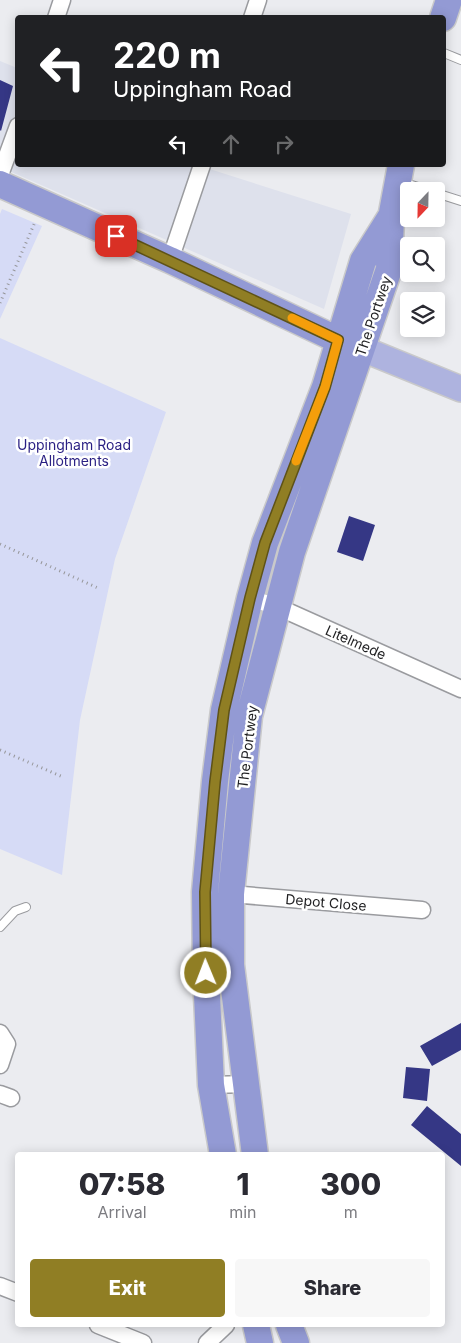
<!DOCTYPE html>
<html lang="en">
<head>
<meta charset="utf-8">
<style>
	body { margin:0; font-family:Inter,sans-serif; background:#f7f7f7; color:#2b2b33; height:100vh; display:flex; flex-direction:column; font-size:19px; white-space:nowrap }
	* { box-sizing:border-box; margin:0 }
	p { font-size:16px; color:#7c7c81 }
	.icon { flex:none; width:28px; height:28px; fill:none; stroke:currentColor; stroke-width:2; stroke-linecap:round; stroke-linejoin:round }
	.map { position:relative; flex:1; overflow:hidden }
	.drawer { position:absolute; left:15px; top:1152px; width:430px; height:175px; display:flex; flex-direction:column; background:#fff; border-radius:5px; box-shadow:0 2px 12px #0003 }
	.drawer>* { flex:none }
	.guide { position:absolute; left:15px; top:15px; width:431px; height:152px; border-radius:5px; box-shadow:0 2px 12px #0003; background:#202124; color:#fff; overflow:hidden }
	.needle { width:32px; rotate:202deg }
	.buttons { position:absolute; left:400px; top:182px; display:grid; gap:10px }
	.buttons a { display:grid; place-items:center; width:45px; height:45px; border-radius:5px; background:#fff; box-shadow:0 2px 12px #0003; font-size:25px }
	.pin { position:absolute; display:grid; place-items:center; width:42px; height:42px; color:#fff; margin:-21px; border-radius:10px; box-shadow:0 2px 8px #0006 }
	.me { position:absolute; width:55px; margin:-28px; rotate:359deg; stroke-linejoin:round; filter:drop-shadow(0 0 4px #0008) }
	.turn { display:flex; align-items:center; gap:18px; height:105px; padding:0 15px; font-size:22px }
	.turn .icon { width:65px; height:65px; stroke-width:2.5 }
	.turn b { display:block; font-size:35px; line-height:42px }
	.lanes { display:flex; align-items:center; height:48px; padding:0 15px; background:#0003; justify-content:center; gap:25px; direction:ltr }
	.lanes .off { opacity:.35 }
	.eta { display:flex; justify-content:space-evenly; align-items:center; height:85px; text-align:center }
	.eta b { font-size:30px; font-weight:800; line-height:35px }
	.action { display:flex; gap:10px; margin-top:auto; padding:10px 15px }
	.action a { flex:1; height:58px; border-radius:5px; background:#907e24; color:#fff; font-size:20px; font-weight:800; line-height:58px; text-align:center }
	.action a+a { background:#f7f7f7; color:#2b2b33 }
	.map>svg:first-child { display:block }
	.built { fill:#dee1ec }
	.green { fill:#d6dbf6 }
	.building { fill:#353785 }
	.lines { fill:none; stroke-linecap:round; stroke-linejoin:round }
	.service-casing { stroke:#9a9b9f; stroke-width:10 }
	.minor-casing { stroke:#9a9b9f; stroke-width:19 }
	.primary-casing { stroke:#c9c9ca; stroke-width:28 }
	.trunk-casing { stroke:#c9c9ca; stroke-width:29 }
	.path { stroke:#969699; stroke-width:3; stroke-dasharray:1 4; stroke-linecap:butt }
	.service { stroke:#fff; stroke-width:8 }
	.minor { stroke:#fff; stroke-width:16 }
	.primary { stroke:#aeb3df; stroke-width:25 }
	.trunk { stroke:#939ad4; stroke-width:26 }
	.route-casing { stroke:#5e5217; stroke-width:12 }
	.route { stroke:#907e24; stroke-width:9 }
	.slow { stroke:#f59e0b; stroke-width:9 }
	.labels { text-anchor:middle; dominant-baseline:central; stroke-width:5; stroke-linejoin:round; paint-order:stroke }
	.street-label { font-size:14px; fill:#1f1f21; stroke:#fff }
	.park-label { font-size:14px; fill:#291f83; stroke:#fff }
</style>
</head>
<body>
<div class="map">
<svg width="461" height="1343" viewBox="0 0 461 1343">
	<rect width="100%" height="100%" fill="#ebecf0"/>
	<path class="built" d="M0,61L17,68L18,165H197L351,214L324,309L0,167Z"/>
	<path class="green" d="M2,209L42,226L0,319V214Z
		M0,338L166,412L115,559L80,720L62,875L0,849Z"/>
	<path class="building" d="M0,80L13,86L1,131L0,130Z
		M349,516L375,525L363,561L337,552Z
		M461,1023V1050L432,1066L420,1046Z
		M406,1067L430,1069L427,1101L403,1098Z
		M427,1106L461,1134V1166L411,1125Z"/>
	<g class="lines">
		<defs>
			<path id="service" d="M444,53L461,60
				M402,182L431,191
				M436,193L461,201
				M0,927L15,911L26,907"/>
			<path id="minor" d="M56,18L62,0
				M252,18L258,0
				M0,175L18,126
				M170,260L202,165
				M250,598L278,607L461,689
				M231,894L422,910
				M0,1033L7,1044L0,1065
				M211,1085L247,1084
				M0,1094L11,1098
				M0,1286L18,1293
				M98,1325L143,1343
				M207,1343L226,1325"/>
			<path id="primary" d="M343,341L461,389"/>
			<path id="trunk" d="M443,18L449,0
				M0,184L170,260L338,340
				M223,1155L211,1085L206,973L205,892L215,781L224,710L250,598L265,543L325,387L363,261L390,218
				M255,1155L231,965V894L249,716L292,552L389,269L391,218L401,165
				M256,1325L260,1343
				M289,1325L296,1343"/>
		</defs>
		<use href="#service" class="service-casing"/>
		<use href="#minor" class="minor-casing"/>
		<use href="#primary" class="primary-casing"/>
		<use href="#trunk" class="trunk-casing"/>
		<path class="path" d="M0,303L35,222
			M0,544L98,588
			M0,750L63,777"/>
		<use href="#service" class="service"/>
		<use href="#minor" class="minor"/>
		<use href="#primary" class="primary"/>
		<use href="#trunk" class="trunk"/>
	</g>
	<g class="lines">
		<defs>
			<path id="route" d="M116,236L338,340L325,387L265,543L250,598L224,710L215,782L205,892L206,973"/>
		</defs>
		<use href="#route" class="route-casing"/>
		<use href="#route" class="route"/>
		<path class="slow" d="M292,318L338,340L325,387L296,461"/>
	</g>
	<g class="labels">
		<g class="street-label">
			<text transform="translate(373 316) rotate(-71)">The Portwey</text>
			<text transform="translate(356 642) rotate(24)">Litelmede</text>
			<text transform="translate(247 747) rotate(-83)">The Portwey</text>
			<text transform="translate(326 902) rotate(5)">Depot Close</text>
		</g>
		<g class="park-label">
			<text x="74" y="444">Uppingham Road<tspan x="74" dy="16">Allotments</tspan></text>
		</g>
	</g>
</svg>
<div class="buttons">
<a><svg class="needle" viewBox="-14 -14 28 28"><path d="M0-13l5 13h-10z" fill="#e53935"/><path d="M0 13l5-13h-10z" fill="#7c7c81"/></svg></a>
<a><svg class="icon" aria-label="search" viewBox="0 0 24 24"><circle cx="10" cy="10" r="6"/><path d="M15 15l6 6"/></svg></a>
<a><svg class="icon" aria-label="layers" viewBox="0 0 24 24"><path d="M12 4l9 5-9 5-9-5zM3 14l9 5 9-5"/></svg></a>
</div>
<div class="pin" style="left:116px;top:236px;background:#d93025"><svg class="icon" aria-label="arrive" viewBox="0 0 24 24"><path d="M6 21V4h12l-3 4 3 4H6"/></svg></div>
<svg class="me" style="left:206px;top:973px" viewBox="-20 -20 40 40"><circle r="17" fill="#907e24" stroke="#fff" stroke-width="3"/><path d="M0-11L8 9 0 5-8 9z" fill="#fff"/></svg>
<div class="guide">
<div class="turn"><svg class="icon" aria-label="left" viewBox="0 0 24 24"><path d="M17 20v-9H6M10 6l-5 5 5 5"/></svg><div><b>220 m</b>Uppingham Road</div></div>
<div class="lanes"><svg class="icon" aria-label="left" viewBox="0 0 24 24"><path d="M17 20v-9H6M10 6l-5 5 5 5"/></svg><svg class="icon off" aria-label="ahead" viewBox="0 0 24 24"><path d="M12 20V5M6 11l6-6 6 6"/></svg><svg class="icon off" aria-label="right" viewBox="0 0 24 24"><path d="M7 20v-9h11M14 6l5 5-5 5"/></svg></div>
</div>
<section class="drawer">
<div class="eta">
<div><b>07:58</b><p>Arrival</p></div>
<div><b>1</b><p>min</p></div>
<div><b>300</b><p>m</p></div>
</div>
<div class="action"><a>Exit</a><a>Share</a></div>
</section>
</div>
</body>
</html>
